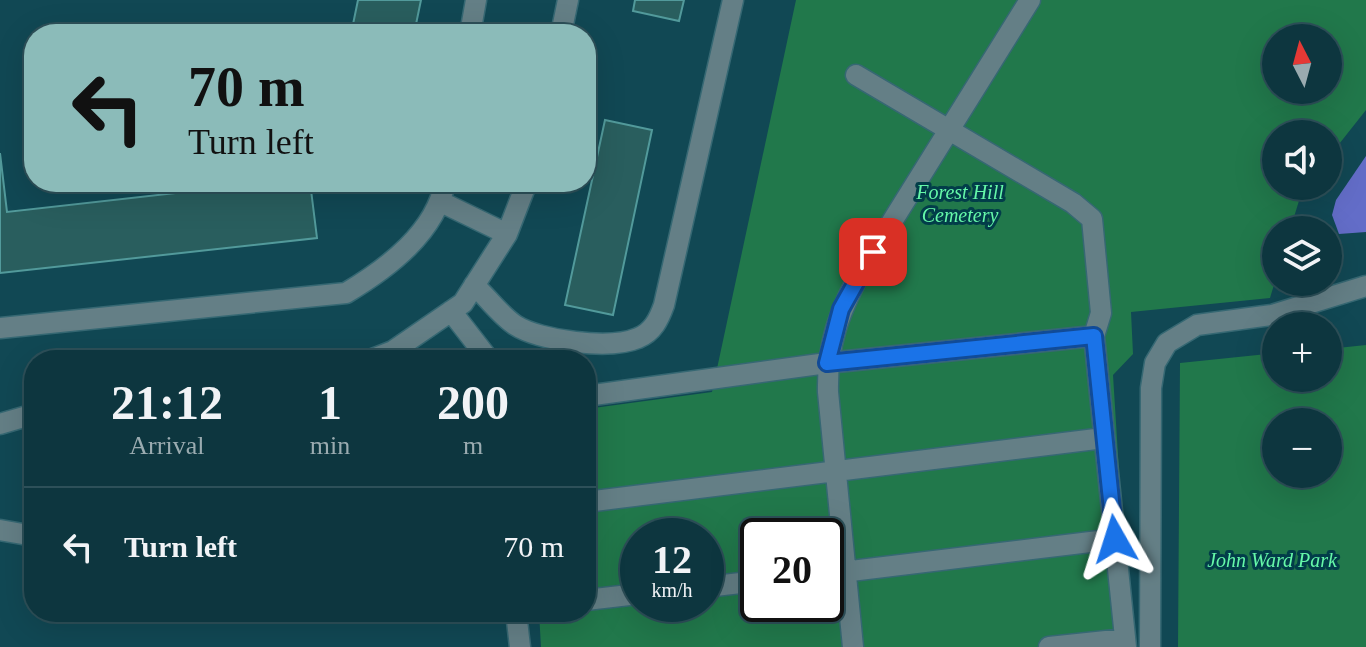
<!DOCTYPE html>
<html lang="en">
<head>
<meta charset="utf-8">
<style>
	body { margin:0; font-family:"Times New Roman",serif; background:#1b414a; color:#f1f3f6; height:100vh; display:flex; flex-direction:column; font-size:30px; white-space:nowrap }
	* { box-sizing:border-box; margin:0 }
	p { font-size:26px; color:#9aabb0 }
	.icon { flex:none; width:44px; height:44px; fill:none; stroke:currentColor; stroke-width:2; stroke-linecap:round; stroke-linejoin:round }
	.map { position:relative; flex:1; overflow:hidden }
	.details { position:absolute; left:24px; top:350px; width:572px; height:272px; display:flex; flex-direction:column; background:#0d363f; border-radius:32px; box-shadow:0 8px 32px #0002,0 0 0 2px #2d5059 }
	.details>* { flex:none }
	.guide { position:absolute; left:24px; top:24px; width:572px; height:168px; border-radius:32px; box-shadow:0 8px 32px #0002,0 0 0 2px #2d5059; background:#8bbbb9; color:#111; overflow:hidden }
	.needle { width:52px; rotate:354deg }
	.buttons { position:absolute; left:1262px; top:24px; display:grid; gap:16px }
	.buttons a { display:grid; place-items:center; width:80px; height:80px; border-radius:50%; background:#0d363f; box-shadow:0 8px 32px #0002,0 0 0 2px #2d5059; font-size:40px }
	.speed { position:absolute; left:620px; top:518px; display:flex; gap:16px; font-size:40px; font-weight:700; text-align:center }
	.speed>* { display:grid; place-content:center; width:104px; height:104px; border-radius:50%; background:#0d363f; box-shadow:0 8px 32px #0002,0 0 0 2px #2d5059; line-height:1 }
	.speed small { font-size:20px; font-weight:400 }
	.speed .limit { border:4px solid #111; border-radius:12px; background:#fff; color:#111 }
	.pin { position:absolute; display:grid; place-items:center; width:68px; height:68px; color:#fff; margin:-34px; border-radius:16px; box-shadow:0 4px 12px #0006 }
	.me { position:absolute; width:88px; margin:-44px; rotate:354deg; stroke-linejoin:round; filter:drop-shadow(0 0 6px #0008) }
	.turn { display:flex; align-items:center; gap:28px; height:168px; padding:0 32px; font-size:36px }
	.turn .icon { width:104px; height:104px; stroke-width:2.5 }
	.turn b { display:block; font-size:56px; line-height:68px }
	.eta { display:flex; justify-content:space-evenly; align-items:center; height:136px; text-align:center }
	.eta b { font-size:48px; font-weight:700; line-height:56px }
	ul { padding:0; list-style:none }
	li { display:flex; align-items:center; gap:24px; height:120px; padding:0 32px; border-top:2px solid #2d5059 }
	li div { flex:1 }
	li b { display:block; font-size:30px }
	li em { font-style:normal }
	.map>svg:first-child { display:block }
	.green { fill:#21784b; fill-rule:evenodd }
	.water { fill:#636dc8 }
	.building { fill:#295e5e; stroke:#529a9b; stroke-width:2 }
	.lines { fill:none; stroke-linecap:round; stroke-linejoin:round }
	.minor-casing { stroke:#366873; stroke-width:23 }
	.minor { stroke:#647f86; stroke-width:20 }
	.route-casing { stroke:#114b97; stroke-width:20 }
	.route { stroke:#1a73e8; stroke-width:14 }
	.labels { text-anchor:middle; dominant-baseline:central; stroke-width:6; stroke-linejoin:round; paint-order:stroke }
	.park-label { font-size:20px; font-style:italic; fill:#65f8a8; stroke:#023d49 }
</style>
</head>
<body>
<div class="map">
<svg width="1366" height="647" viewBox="0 0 1366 647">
	<rect width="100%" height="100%" fill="#114854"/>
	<path class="green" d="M796,0H1366V110L1328,158V134H1276V186H1306L1302,191L1290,230H1276V278L1270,298L1131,312L1133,354L1113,375L1130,647H541L539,612H586V409L712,392ZM1276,38H1328V90H1276ZM638,536H706V604H638ZM758,536H826V604H758Z
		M1366,345V647H1178L1180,363L1276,353V378H1328V349ZM1276,422H1328V474H1276Z"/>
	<path class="water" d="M1366,156V232L1339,234L1332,215L1336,200Z"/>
	<path class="building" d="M358,0H421L414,34H351Z
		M635,0H684L679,21L633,11Z
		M605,120L652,130L613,315L565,305Z
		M0,153L7,212L274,182H310L317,238L0,273Z"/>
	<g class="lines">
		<defs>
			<path id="minor" d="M470,34L476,0
				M561,34L568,0
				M856,75L1073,203L1092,219L1101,313L1094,336L1126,647
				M441,202L507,234
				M474,285C487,297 500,315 515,325C540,341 610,350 638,338C653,332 659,319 664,305L733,0
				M451,311L489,360
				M0,328L346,293C388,268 436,232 445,182
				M370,360L393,351L463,303L507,234L527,182
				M586,396L827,363L1094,336
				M0,424L34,414
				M586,502L1104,438
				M0,530L34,536
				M826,574L1115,539
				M706,587L758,581
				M586,600L638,594
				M516,612L520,647
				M853,647L828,392C827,345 838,315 860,273L1030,0
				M1049,647L1125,639
				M1150,647L1151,388L1155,363L1167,343L1197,325L1272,315L1366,286"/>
		</defs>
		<use href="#minor" class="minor-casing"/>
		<use href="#minor" class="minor"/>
	</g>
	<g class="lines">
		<defs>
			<path id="route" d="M873,252L841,309L827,363L1094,336L1115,539"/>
		</defs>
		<use href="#route" class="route-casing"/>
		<use href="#route" class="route"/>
	</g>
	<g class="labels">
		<g class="park-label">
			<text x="960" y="192">Forest Hill<tspan x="960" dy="23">Cemetery</tspan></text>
			<text x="1272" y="560">John Ward Park</text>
		</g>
	</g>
</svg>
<div class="buttons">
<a><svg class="needle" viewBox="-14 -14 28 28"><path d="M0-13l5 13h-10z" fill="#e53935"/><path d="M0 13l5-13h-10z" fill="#9aabb0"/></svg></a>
<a><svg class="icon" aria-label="sound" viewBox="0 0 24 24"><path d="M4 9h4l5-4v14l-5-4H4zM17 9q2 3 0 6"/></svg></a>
<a><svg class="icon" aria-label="layers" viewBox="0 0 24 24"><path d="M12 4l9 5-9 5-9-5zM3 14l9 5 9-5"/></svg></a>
<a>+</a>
<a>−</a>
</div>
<div class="speed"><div>12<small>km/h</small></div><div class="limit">20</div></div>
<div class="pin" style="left:873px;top:252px;background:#d93025"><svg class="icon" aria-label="arrive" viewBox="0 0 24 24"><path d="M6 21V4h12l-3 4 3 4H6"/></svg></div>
<svg class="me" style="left:1115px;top:539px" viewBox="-20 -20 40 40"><path d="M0-17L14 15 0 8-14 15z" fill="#1a73e8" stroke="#fff" stroke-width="4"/></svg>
<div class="guide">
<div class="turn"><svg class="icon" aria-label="left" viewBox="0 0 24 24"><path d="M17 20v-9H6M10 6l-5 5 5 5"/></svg><div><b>70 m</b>Turn left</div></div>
</div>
<section class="details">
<div class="eta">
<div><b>21:12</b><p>Arrival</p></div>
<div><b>1</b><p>min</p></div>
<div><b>200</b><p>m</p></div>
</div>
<ul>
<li><svg class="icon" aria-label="left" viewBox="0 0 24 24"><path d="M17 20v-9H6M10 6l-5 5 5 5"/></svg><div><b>Turn left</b></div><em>70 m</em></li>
</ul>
</section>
</div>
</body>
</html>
